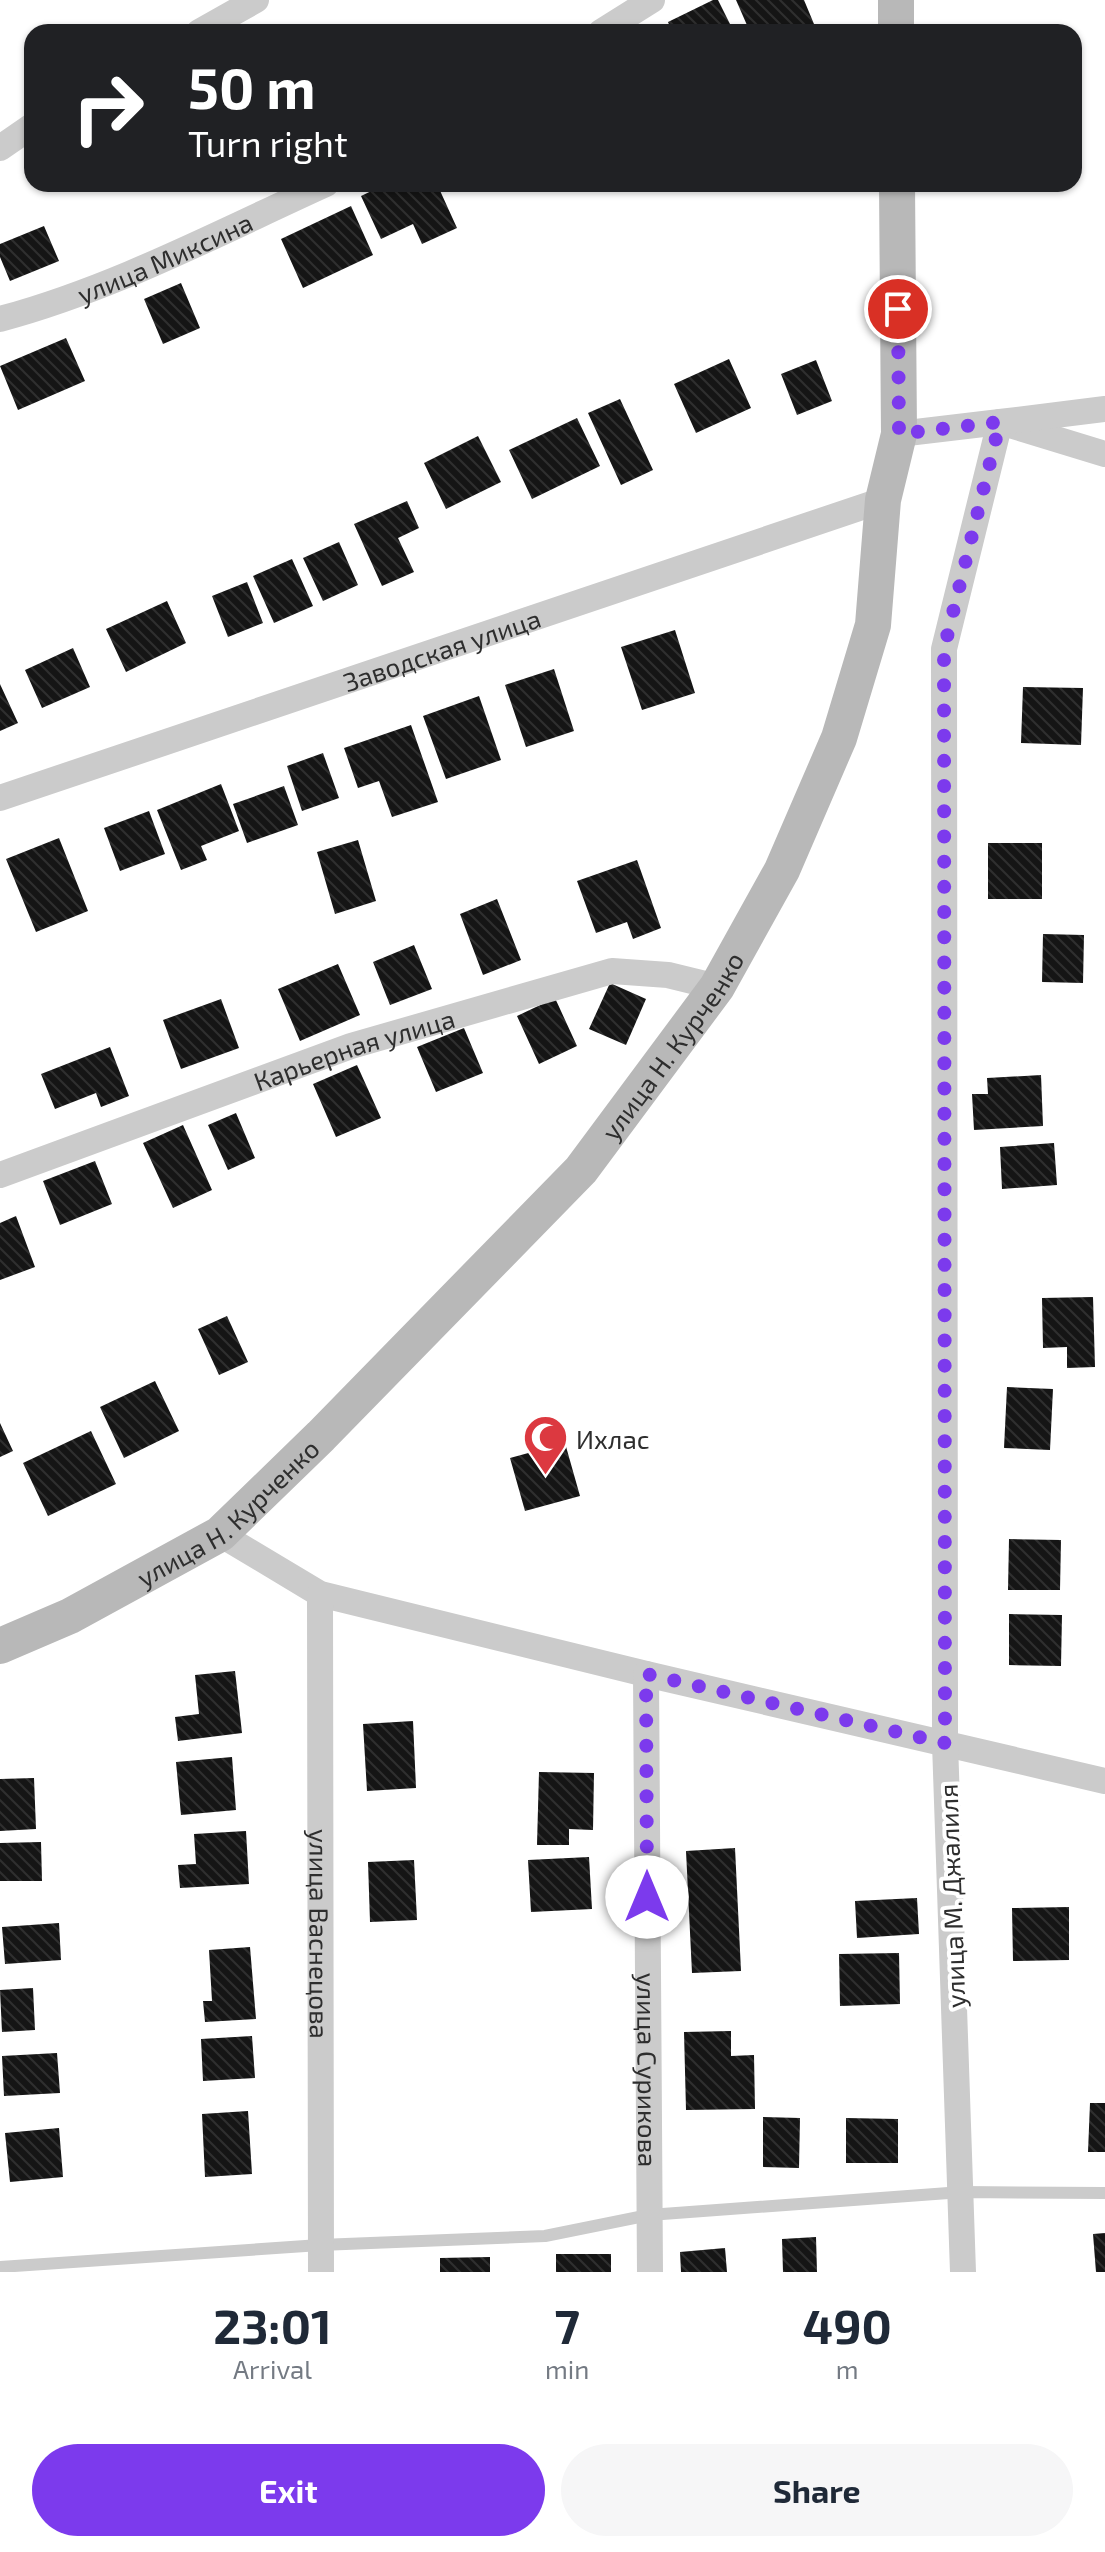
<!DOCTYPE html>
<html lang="en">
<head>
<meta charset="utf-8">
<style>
	body { margin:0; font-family:"Exo 2",sans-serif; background:#f6f6f7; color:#1f2937; height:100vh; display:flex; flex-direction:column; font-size:30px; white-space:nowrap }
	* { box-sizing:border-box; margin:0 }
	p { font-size:26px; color:#747a83 }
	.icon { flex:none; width:44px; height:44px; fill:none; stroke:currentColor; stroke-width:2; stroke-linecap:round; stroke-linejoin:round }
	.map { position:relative; height:2272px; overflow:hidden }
	.side { display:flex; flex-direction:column; background:#fff; flex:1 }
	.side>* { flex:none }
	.guide { position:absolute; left:24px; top:24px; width:1058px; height:168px; border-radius:24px; box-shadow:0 2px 6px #0004; background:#202124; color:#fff; overflow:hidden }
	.pin { position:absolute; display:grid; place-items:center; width:68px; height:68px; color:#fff; margin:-34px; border:4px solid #fff; border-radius:50%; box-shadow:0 2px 8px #0007 }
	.me { position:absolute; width:88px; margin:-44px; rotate:0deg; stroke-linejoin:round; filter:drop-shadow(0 0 6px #0008) }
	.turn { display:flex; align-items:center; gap:28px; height:168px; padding:0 32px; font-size:36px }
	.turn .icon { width:104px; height:104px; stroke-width:2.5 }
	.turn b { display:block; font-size:56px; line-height:68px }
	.eta { display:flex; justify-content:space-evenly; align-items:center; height:136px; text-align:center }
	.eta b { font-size:48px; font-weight:700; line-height:56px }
	.action { display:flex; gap:16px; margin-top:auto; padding:16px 32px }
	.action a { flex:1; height:92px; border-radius:48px; background:#7c3aed; color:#fff; font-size:32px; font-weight:700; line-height:92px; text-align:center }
	.action a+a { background:#f6f6f7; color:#1f2937 }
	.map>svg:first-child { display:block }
	.building { fill:url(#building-back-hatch) }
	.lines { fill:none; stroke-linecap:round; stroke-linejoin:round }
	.lane { stroke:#cbcbcb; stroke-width:12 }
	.street { stroke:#cbcbcb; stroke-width:26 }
	.secondary { stroke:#b8b8b8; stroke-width:36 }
	.route { stroke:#7c3aed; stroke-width:14; stroke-dasharray:0 25.2 }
	.labels { text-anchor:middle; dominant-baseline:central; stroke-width:8; stroke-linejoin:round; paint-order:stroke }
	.street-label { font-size:26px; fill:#2e2e2e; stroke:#fff }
	.poi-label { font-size:26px; fill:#2e2e2e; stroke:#fff; text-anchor:start }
</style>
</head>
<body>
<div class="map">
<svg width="1105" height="2272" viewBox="0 0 1105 2272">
	<defs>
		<pattern id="building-back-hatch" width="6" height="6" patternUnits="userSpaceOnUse" patternTransform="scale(2)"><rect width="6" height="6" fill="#151515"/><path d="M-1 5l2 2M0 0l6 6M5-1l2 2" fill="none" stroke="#2f2f2f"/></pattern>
	</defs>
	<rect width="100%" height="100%" fill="#fff"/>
	<path class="building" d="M713,0H718L734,32H672L668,22Z
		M736,0H804L814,24L796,32H750Z
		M386,184H437L457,228L422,244L413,224L381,239L361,196Z
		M351,206L373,255L303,288L281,239Z
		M44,226L59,261L10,281L0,257V244Z
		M181,283L200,328L163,344L144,299Z
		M66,338L85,381L18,410L0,366Z
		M729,359L751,408L696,433L674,384Z
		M816,360L832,401L797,415L781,374Z
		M620,399L653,470L621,485L588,413Z
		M577,418L600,466L532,499L509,450Z
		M478,436L501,482L446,509L424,463Z
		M407,501L419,528L398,538L414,572L382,586L354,524Z
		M339,542L358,585L323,601L303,558Z
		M292,559L313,606L274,623L253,576Z
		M247,582L263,623L228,637L212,596Z
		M167,601L186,643L126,672L106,629Z
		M675,630L695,693L642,710L621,647Z
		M73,648L90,687L42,708L25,670Z
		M554,669L574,731L526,747L505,685Z
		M0,684L18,723L0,731Z
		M1023,687L1083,688L1081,745L1021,743Z
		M479,696L501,760L446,779L423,716Z
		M411,725L438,802L392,817L379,781L358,788L344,748Z
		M323,753L339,798L302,811L287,766Z
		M221,784L239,831L201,846L207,860L181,870L157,810Z
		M284,786L298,825L247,843L233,804Z
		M149,811L165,854L120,871L104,828Z
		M59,838L88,911L36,932L6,859Z
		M358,840L376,901L335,914L317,852Z
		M988,843H1042V899H988Z
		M637,860L661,928L633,939L627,922L596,933L577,881Z
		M497,899L521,960L483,975L460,914Z
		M1043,934L1084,935L1083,983L1042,982Z
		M414,945L432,989L390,1005L373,962Z
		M338,964L360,1015L300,1041L278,989Z
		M610,983L646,999L626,1045L589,1029Z
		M555,998L577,1046L539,1064L517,1016Z
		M221,999L239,1048L181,1069L163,1020Z
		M464,1028L483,1073L436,1092L417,1047Z
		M110,1047L129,1096L101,1107L96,1093L55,1109L41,1074Z
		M357,1065L381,1118L336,1137L313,1084Z
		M1041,1075L1043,1126L974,1130L972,1094H988L987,1078Z
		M236,1113L255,1158L228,1170L208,1125Z
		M183,1125L212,1190L173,1208L143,1143Z
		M1054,1143L1057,1185L1002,1189L1000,1147Z
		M95,1161L112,1204L60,1225L43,1181Z
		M16,1216L35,1267L0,1280V1223Z
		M1093,1297L1095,1367L1067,1368V1347L1043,1348L1042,1298Z
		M227,1316L248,1362L219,1375L198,1329Z
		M155,1381L179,1431L124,1458L100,1407Z
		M1007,1387L1053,1389L1050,1450L1004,1448Z
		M0,1423L13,1451L0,1457Z
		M91,1431L116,1484L48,1516L23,1463Z
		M565,1443L580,1496L525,1511L510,1458Z
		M1009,1539L1061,1540L1060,1590H1008Z
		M1009,1614L1062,1615L1061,1666L1009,1665Z
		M235,1671L242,1733L178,1741L175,1717L199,1714L195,1675Z
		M413,1721L416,1788L367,1791L363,1724Z
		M232,1757L236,1810L181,1815L176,1762Z
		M539,1772L594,1773L593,1830L569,1829V1845H537Z
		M34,1778L36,1829L0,1831V1779Z
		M246,1831L249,1884L180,1888L178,1865L196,1864L194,1834Z
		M41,1842L42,1881H0V1843Z
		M735,1848L741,1971L692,1973L686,1851Z
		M589,1857L592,1909L531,1912L528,1860Z
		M414,1860L417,1920L370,1922L368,1862Z
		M917,1898L919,1934L857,1938L855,1901Z
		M1069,1907V1960L1013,1961L1012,1908Z
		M59,1923L61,1960L5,1964L2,1927Z
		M250,1947L256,2019L205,2022L203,2001H212L209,1950Z
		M899,1953L900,2004L840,2006L839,1954Z
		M33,1988L35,2030L2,2032L0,1990Z
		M731,2031V2056L754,2055L755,2109L686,2110L684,2032Z
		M252,2036L255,2078L203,2081L201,2039Z
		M57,2053L60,2093L4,2096L2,2056Z
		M1090,2103H1105V2152H1088Z
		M248,2111L252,2174L205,2177L202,2114Z
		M763,2117L800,2118L799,2168L763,2167Z
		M846,2118L898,2119V2163H846Z
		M59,2128L63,2177L10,2182L5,2133Z
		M1105,2233V2272H1096L1093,2234Z
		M816,2237L817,2272H783L782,2239Z
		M725,2248L727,2272H681L680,2252Z
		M556,2254H611V2272H556Z
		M490,2257V2272H440V2258Z"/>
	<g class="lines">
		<path class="lane" d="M0,2267L320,2245L545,2236L649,2215L962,2192L1105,2193"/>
		<g class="street">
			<path d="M199,32L256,0"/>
			<path d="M601,32L652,0"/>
			<path d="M0,148L32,126"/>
			<path id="s1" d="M0,319C113,289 220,232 326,184"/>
			<path d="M899,434L1000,422L1105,454"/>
			<path id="s2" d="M0,798L883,500"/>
			<path id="s3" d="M0,1175L351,1046L612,971L668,975L717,987"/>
			<path d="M220,1534L320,1594L646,1674L1105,1781"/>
			<path id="s4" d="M320,1594L321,2272"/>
			<path id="s5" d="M646,1674L650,2272"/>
			<path d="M963,2272L945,1743L944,649L1000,422L1105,409"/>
		</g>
		<g class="secondary">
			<path d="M896,0V32"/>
			<path id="s6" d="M0,1646L70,1616L220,1534L321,1436L581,1170L717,987L782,870L839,738L873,625L883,500L899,434L897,184"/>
		</g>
	</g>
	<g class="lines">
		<path class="route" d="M647,1897L646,1674L945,1743L944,649L1000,422L899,434L898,309"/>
	</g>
	<defs>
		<symbol id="mosque-pin" viewBox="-11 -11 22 30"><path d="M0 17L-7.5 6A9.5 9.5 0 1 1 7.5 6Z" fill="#dc3940" stroke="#fff"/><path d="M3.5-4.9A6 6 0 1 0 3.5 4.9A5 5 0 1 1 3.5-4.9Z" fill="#fff"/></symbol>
	</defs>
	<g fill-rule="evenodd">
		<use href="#mosque-pin" x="520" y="1412" width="51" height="69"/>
	</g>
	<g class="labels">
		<g class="street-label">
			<text stroke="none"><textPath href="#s1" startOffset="176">улица Миксина</textPath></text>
			<text stroke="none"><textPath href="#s2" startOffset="466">Заводская улица</textPath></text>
			<text stroke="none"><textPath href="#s6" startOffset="914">улица Н. Курченко</textPath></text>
			<text stroke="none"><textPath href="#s3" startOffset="376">Карьерная улица</textPath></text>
			<text stroke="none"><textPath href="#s6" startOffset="266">улица Н. Курченко</textPath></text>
			<text transform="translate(951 1896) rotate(-92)">улица М. Джалиля</text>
			<text stroke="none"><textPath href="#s4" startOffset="340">улица Васнецова</textPath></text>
			<text stroke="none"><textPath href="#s5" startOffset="396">улица Сурикова</textPath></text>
		</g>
		<g class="poi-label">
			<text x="576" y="1438">Ихлас</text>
		</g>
	</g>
</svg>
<div class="pin" style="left:898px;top:309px;background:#d93025"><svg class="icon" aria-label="arrive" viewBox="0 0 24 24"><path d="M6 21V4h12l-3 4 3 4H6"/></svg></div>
<svg class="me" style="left:647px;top:1897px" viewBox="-20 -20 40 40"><circle r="19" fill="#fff"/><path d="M0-13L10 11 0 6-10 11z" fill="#7c3aed"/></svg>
<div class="guide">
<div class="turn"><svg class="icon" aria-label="right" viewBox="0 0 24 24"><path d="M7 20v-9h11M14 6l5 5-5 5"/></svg><div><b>50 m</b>Turn right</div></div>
</div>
</div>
<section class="side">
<div class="eta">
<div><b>23:01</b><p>Arrival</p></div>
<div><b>7</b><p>min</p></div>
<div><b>490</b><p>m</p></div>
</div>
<div class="action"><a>Exit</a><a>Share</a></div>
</section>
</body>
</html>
